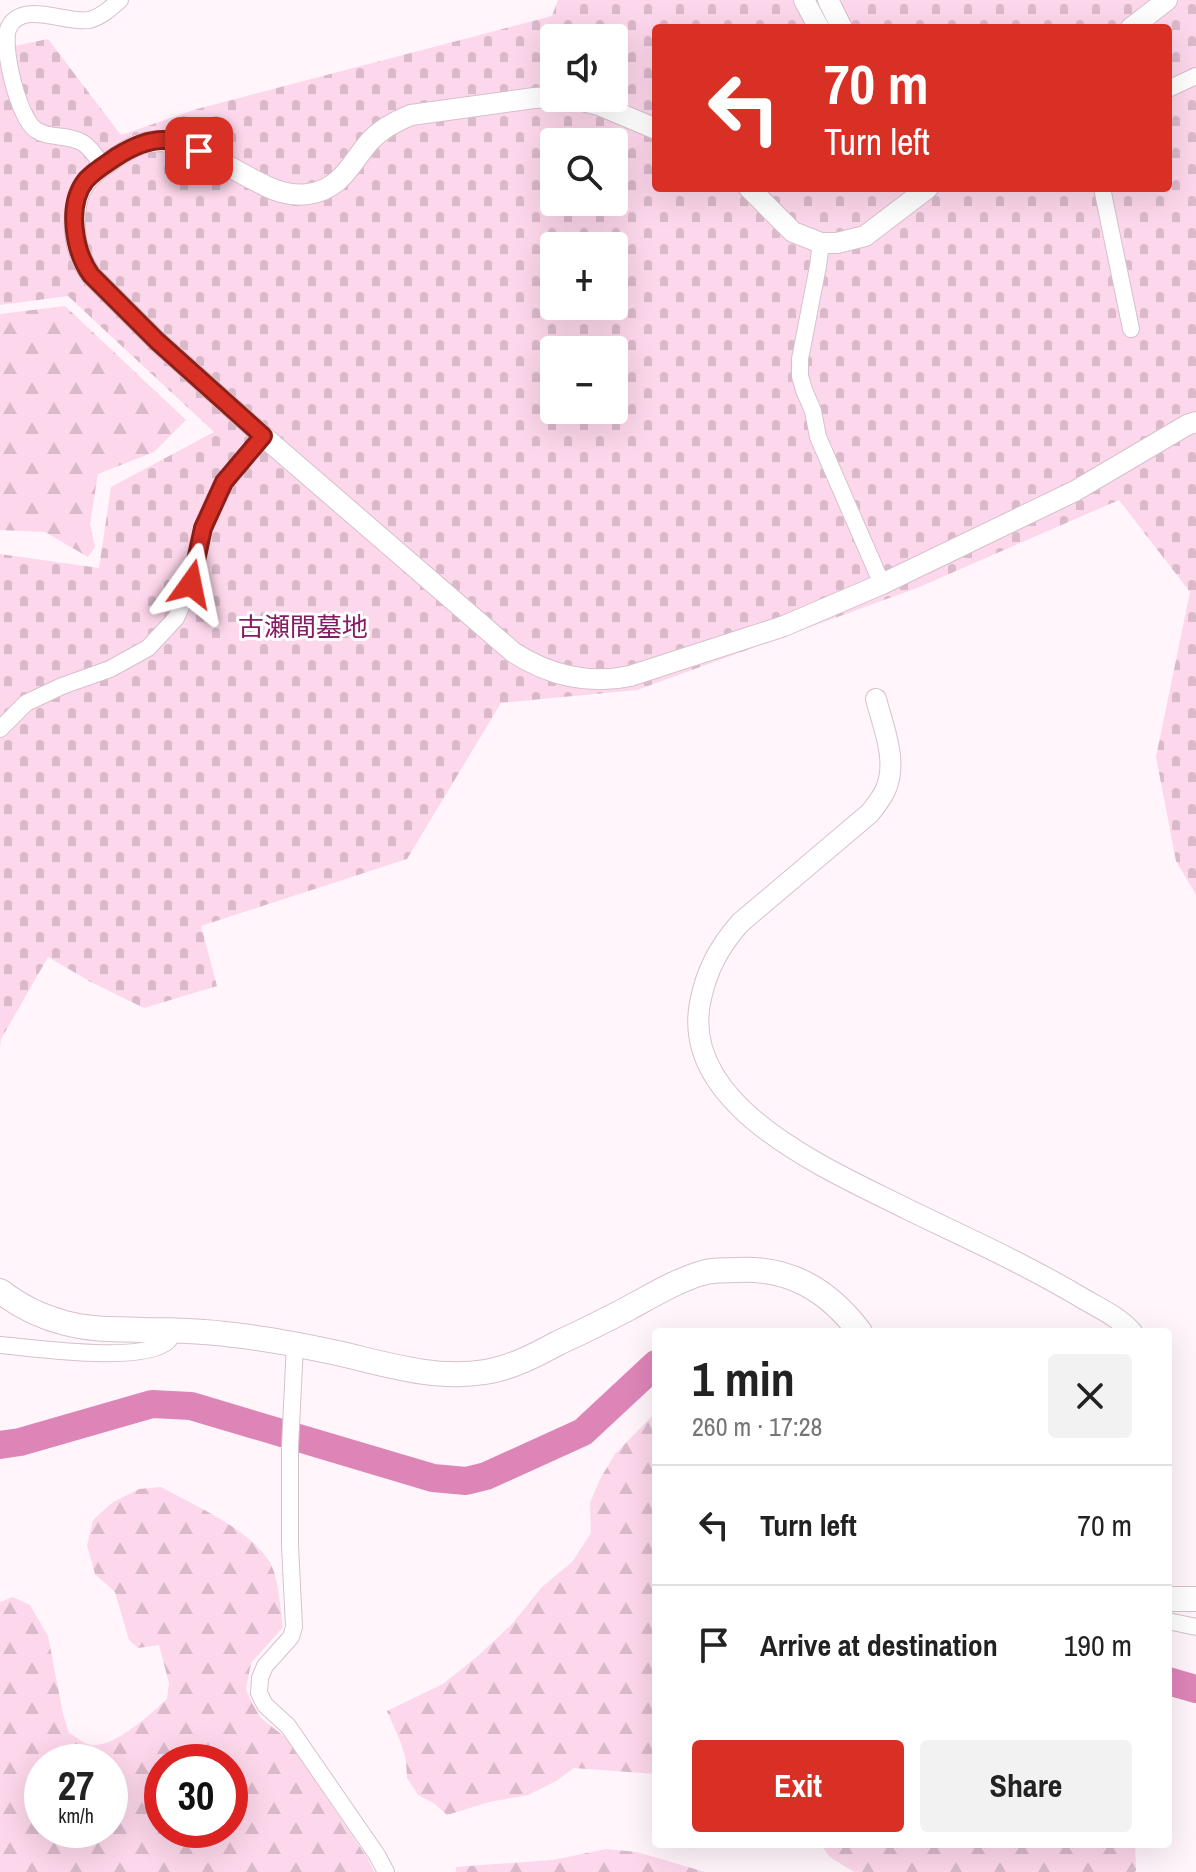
<!DOCTYPE html>
<html lang="en">
<head>
<meta charset="utf-8">
<style>
	body { margin:0; font-family:"Archivo Narrow","Noto Sans JP",sans-serif; background:#f2f2f2; color:#222; height:100vh; display:flex; flex-direction:column; font-size:30px; white-space:nowrap }
	* { box-sizing:border-box; margin:0 }
	p { font-size:26px; color:#767676 }
	.icon { flex:none; width:44px; height:44px; fill:none; stroke:currentColor; stroke-width:2; stroke-linecap:round; stroke-linejoin:round }
	.map { position:relative; flex:1; overflow:hidden }
	.details { position:absolute; left:652px; top:1328px; width:520px; height:520px; display:flex; flex-direction:column; background:#fff; border-radius:8px; box-shadow:0 8px 32px #0002 }
	.details>* { flex:none }
	.guide { position:absolute; left:652px; top:24px; width:520px; height:168px; border-radius:8px; box-shadow:0 8px 32px #0002; background:#d93025; color:#fff; overflow:hidden }
	.controls { position:absolute; left:540px; top:24px; display:grid; gap:16px }
	.controls a { display:grid; place-items:center; width:88px; height:88px; border-radius:8px; background:#fff; box-shadow:0 8px 32px #0002; font-size:40px }
	.speed { position:absolute; left:24px; top:1744px; display:flex; gap:16px; font-size:40px; font-weight:700; text-align:center }
	.speed>* { display:grid; place-content:center; width:104px; height:104px; border-radius:50%; background:#fff; box-shadow:0 8px 32px #0002; line-height:1 }
	.speed small { font-size:20px; font-weight:400 }
	.speed .limit { border:12px solid #d22; background:#fff; color:#111 }
	.pin { position:absolute; display:grid; place-items:center; width:68px; height:68px; color:#fff; margin:-34px; border-radius:16px; box-shadow:0 4px 12px #0006 }
	.me { position:absolute; width:88px; margin:-44px; rotate:12deg; stroke-linejoin:round; filter:drop-shadow(0 0 6px #0008) }
	.turn { display:flex; align-items:center; gap:28px; height:168px; padding:0 40px; font-size:36px }
	.turn .icon { width:104px; height:104px; stroke-width:2.5 }
	.turn b { display:block; font-size:56px; line-height:68px }
	.round { display:grid; place-items:center; flex:none; width:84px; height:84px; border-radius:8px; background:#f2f2f2 }
	.headline { display:flex; align-items:center; justify-content:space-between; height:136px; padding:0 40px }
	h1 { font-size:48px; font-weight:700; line-height:60px }
	.cta { display:flex; gap:16px; margin-top:auto; padding:16px 40px }
	.cta a { flex:1; height:92px; border-radius:8px; background:#d93025; color:#fff; font-size:32px; font-weight:700; line-height:92px; text-align:center }
	.cta a+a { background:#f2f2f2; color:#222 }
	ul { padding:0; list-style:none }
	li { display:flex; align-items:center; gap:24px; height:120px; padding:0 40px; border-top:2px solid #e0e0e0 }
	li div { flex:1 }
	li b { display:block; font-size:30px }
	li em { font-style:normal }
	.map>svg:first-child { display:block }
	.forest { fill:url(#forest-firs); fill-rule:evenodd }
	.cemetery { fill:url(#cemetery-stones); fill-rule:evenodd }
	.lines { fill:none; stroke-linecap:round; stroke-linejoin:round }
	.river { stroke:#de85b8; stroke-width:28 }
	.minor-casing { stroke:#d7c0cc; stroke-width:18 }
	.tertiary-casing { stroke:#d7c0cc; stroke-width:22 }
	.secondary-casing { stroke:#d7c0cc; stroke-width:26 }
	.minor { stroke:#fff; stroke-width:16 }
	.tertiary { stroke:#fff; stroke-width:20 }
	.secondary { stroke:#fff; stroke-width:24 }
	.route-casing { stroke:#8d1f18; stroke-width:20 }
	.route { stroke:#d93025; stroke-width:14 }
	.labels { text-anchor:middle; dominant-baseline:central; stroke-width:6; stroke-linejoin:round; paint-order:stroke }
	.park-label { font-size:26px; fill:#851d62; stroke:#fff }
</style>
</head>
<body>
<div class="map">
<svg width="1196" height="1872" viewBox="0 0 1196 1872">
	<defs>
		<pattern id="forest-firs" width="22" height="20" patternUnits="userSpaceOnUse" patternTransform="scale(2)"><rect width="22" height="20" fill="#fdd7eb"/><path d="M5 1l3.5 6h-7zM16 11l3.5 6h-7z" fill="#dab9cb"/></pattern>
		<pattern id="cemetery-stones" width="16" height="16" patternUnits="userSpaceOnUse" patternTransform="scale(2)"><rect width="16" height="16" fill="#fdd7eb"/><path d="M2 7V4a2 2 0 0 1 4 0v3zM10 15v-3a2 2 0 0 1 4 0v3z" fill="#dab9cb"/></pattern>
	</defs>
	<rect width="100%" height="100%" fill="#fff5fa"/>
	<path class="forest" d="M65,306L186,420L154,452L98,474L90,524L95,547L88,557L45,532L0,530V314Z
		M656,1412V1774L574,1768L556,1781L528,1795L489,1802L447,1815L435,1804L418,1795L407,1778L406,1760L401,1743L387,1711L443,1684L479,1655L512,1624L542,1587L572,1562L591,1533L590,1503L600,1479L615,1454Z
		M161,1487C195,1506 248,1528 269,1561C279,1576 280,1609 283,1627L251,1663L246,1689L252,1703L260,1717L286,1738L368,1859L374,1872H0V1602L13,1597L30,1605L48,1636L63,1714L69,1733C75,1736 84,1744 91,1745C114,1748 151,1714 167,1699L169,1683L159,1645L138,1648L129,1640L115,1592L95,1574L87,1545L93,1520L113,1502L139,1489ZM42,1762H110V1830H42ZM162,1762H230V1830H162Z
		M820,1844H1135L1136,1870L1135,1872H854L830,1857Z
		M606,1849L637,1852L705,1872H456V1867L553,1860Z"/>
	<path class="cemetery" d="M558,0H1196V895L1176,861L1156,757L1190,592L1119,500L917,588L637,690L501,703L407,859L201,926L217,986L144,1008L91,982L48,957L1,1039L0,1048V554L99,568L111,487L214,432L68,296L0,305V49L48,39L121,135L197,109L552,16ZM656,28H1168V188H656ZM554,38H614V98H554ZM554,142H614V202H554ZM554,246H614V306H554ZM554,350H614V410H554Z"/>
	<g class="lines">
		<path class="river" d="M0,1445L20,1442L152,1404L191,1406L433,1478L466,1481L486,1476L583,1432L656,1364
			M1168,1681L1196,1689"/>
		<defs>
			<path id="minor" d="M1168,89L1196,76
				M103,166C97,158 91,148 83,143C69,134 49,139 36,130C19,120 0,44 9,27C23,0 66,24 89,20C101,17 111,8 120,0
				M1102,188L1131,329
				M821,243L818,266L800,359V376L804,390L813,411L818,437L882,584
				M0,729L26,703L62,686L110,669L148,648L176,618L191,584L203,528L224,482L263,436
				M295,1344L290,1447V1545L294,1627L291,1637L265,1666L260,1678L259,1693L265,1705L288,1726L377,1855L386,1872
				M0,1345C35,1348 143,1364 168,1341C171,1338 173,1334 175,1330
				M1168,1621L1196,1627"/>
			<path id="tertiary" d="M804,0L819,28
				M828,0L842,28
				M1131,28L1167,0
				M554,97L534,98L411,115C396,121 381,129 370,141C350,164 342,189 308,194C289,197 272,190 256,181C219,163 180,130 138,145C129,148 120,155 112,160C94,172 79,183 76,206C72,232 76,254 91,275L157,341L263,436L513,652C548,675 589,685 630,676L784,626L882,584L1075,491L1187,425L1196,422
				M570,98L599,105L656,129
				M749,188L793,232L821,243H837L865,236L928,188
				M876,699C883,726 897,759 887,786C884,796 876,805 870,813L740,923C719,947 706,971 700,1003C680,1109 834,1172 909,1210C967,1238 1027,1265 1082,1298C1099,1308 1119,1317 1132,1332"/>
			<path id="secondary" d="M0,1291C19,1306 42,1317 65,1323C91,1330 117,1329 144,1330C174,1330 204,1331 234,1335C271,1339 306,1346 342,1354C388,1365 437,1380 485,1372C511,1368 536,1355 558,1343C582,1332 606,1320 629,1308C653,1295 679,1279 706,1272C715,1270 726,1270 736,1270C790,1267 828,1290 860,1332
				M1168,1599H1196"/>
		</defs>
		<use href="#minor" class="minor-casing"/>
		<use href="#tertiary" class="tertiary-casing"/>
		<use href="#secondary" class="secondary-casing"/>
		<use href="#minor" class="minor"/>
		<use href="#tertiary" class="tertiary"/>
		<use href="#secondary" class="secondary"/>
	</g>
	<g class="lines">
		<defs>
			<path id="route" d="M191,584L203,528L224,482L263,436L157,341L91,275C74,251 66,205 86,180C94,171 106,164 116,157C130,148 146,140 163,140C175,140 188,146 199,151"/>
		</defs>
		<use href="#route" class="route-casing"/>
		<use href="#route" class="route"/>
	</g>
	<g class="labels">
		<g class="park-label">
			<text x="303" y="626">古瀬間墓地</text>
		</g>
	</g>
</svg>
<div class="controls">
<a><svg class="icon" aria-label="sound" viewBox="0 0 24 24"><path d="M4 9h4l5-4v14l-5-4H4zM17 9q2 3 0 6"/></svg></a>
<a><svg class="icon" aria-label="search" viewBox="0 0 24 24"><circle cx="10" cy="10" r="6"/><path d="M15 15l6 6"/></svg></a>
<a>+</a>
<a>−</a>
</div>
<div class="speed"><div>27<small>km/h</small></div><div class="limit">30</div></div>
<div class="pin" style="left:199px;top:151px;background:#d93025"><svg class="icon" aria-label="arrive" viewBox="0 0 24 24"><path d="M6 21V4h12l-3 4 3 4H6"/></svg></div>
<svg class="me" style="left:191px;top:584px" viewBox="-20 -20 40 40"><path d="M0-17L14 15 0 8-14 15z" fill="#d93025" stroke="#fff" stroke-width="4"/></svg>
<div class="guide">
<div class="turn"><svg class="icon" aria-label="left" viewBox="0 0 24 24"><path d="M17 20v-9H6M10 6l-5 5 5 5"/></svg><div><b>70 m</b>Turn left</div></div>
</div>
<section class="details">
<div class="headline"><div><h1>1 min</h1><p>260 m · 17:28</p></div><a class="round"><svg class="icon" aria-label="close" viewBox="0 0 24 24"><path d="M6 6l12 12M18 6L6 18"/></svg></a></div>
<ul>
<li><svg class="icon" aria-label="left" viewBox="0 0 24 24"><path d="M17 20v-9H6M10 6l-5 5 5 5"/></svg><div><b>Turn left</b></div><em>70 m</em></li>
<li><svg class="icon" aria-label="arrive" viewBox="0 0 24 24"><path d="M6 21V4h12l-3 4 3 4H6"/></svg><div><b>Arrive at destination</b></div><em>190 m</em></li>
</ul>
<div class="cta"><a>Exit</a><a>Share</a></div>
</section>
</div>
</body>
</html>
